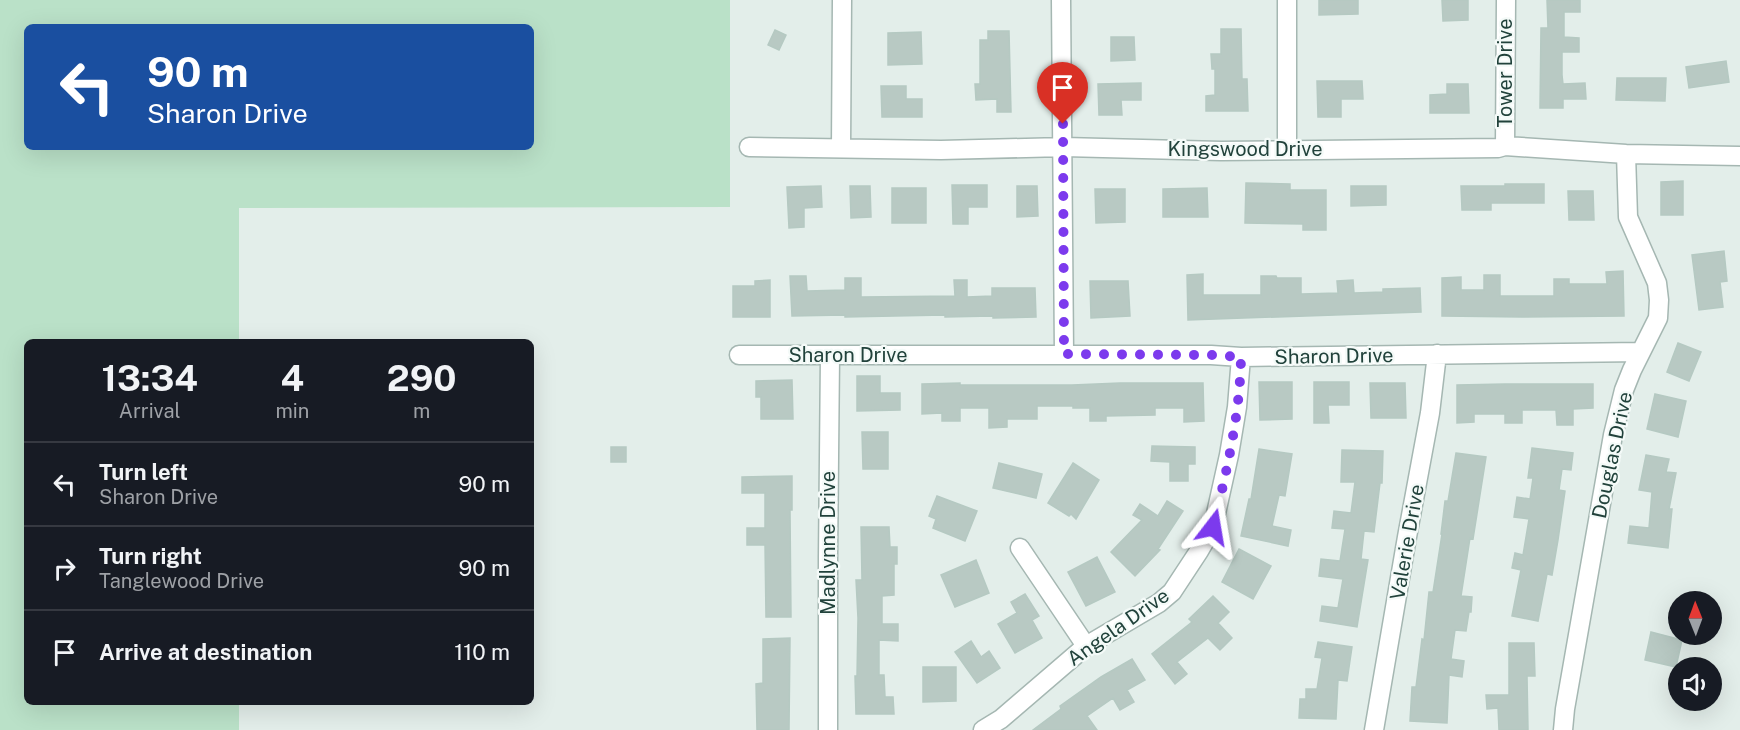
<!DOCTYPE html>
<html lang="en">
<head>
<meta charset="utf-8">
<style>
	body { margin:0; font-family:"Public Sans",sans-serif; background:#20242c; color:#f1f3f6; height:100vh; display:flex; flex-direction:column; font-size:22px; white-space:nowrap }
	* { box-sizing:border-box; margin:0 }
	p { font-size:20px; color:#9ea1a6 }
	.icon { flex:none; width:33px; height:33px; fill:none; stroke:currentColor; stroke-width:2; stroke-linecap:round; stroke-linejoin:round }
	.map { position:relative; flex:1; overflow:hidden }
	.sheet { position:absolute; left:24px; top:339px; width:510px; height:366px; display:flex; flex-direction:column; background:#171b24; border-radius:9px; box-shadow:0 6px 24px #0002 }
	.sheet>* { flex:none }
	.banner { position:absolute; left:24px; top:24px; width:510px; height:126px; border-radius:9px; box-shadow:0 6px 24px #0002; background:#1a4fa0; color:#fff; overflow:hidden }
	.needle { width:39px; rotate:359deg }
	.tools { position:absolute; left:1668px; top:591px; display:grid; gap:12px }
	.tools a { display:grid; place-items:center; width:54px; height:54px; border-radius:50%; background:#171b24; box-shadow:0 6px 24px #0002; font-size:30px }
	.pin { position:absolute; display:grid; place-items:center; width:51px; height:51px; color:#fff; margin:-62px -26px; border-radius:50% 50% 50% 0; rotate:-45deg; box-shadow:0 0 6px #0007 }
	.pin .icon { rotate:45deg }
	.me { position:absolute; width:66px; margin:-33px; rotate:14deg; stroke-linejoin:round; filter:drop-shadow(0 0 4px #0008) }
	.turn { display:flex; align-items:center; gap:21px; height:126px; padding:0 24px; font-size:27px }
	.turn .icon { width:78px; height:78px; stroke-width:2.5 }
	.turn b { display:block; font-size:42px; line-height:51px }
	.eta { display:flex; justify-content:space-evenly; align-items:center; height:102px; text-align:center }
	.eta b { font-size:36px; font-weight:700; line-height:42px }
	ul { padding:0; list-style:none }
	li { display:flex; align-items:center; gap:18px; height:84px; padding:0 24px; border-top:2px solid #363941 }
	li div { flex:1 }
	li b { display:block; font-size:22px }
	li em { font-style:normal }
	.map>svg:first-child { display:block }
	.green { fill:#bae1c8; fill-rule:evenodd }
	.building { fill:#b8c9c3; stroke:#b5c9c2; stroke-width:1.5 }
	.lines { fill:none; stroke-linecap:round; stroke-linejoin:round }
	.minor-casing { stroke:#a5b7b2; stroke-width:21 }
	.minor { stroke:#fff; stroke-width:18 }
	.route { stroke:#7c3aed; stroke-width:10; stroke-dasharray:0 18 }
	.labels { text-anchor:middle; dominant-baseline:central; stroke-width:4.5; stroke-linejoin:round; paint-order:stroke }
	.street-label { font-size:20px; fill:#21423b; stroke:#f4faf8 }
</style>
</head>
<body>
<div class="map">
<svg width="1740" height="730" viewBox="0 0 1740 730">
	<rect width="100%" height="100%" fill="#e3eeea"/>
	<path class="green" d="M0,0H730V207L239,208V342H27V702H239V730H0ZM27,27H531V147H27Z"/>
	<path class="building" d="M1319,0H1358V14L1319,15Z
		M1442,0H1468V20L1443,21Z
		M1547,0H1580V12H1564V37L1579,38V52H1562V75L1563,84L1585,83L1586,99H1563V108H1540L1541,28H1548Z
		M1221,29H1241L1242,79H1247L1248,111H1206V96L1215,95V69H1212L1211,54H1221Z
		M775,30L786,35L779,50L768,45Z
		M988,31H1009L1011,112H997V99L976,100L975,84H980V40H988Z
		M921,32L922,64L888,65V33Z
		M1111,37H1134L1135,60L1111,61Z
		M1726,61L1729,82L1689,88L1686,67Z
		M1617,78H1666L1665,101L1616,100Z
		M1317,81H1362L1363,99H1341V117H1318Z
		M1141,83V100H1121L1122,115H1099L1098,84Z
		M1447,84H1468L1469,113H1430V95L1447,94Z
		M881,86H906V99H922V117H882Z
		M1683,181V215H1661V182Z
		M1246,183L1290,184V190H1326V230H1303V224L1245,223Z
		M1505,184H1544V203H1491V210H1462L1461,186H1505Z
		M952,185H987V207H968V224H953Z
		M821,186L822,207L804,208V227L789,228L787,187Z
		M850,186H870L871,217L851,218Z
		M1017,186H1037L1038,216L1017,217Z
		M1351,186H1386V205L1351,206Z
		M892,188H926V223H892Z
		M1207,188L1208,217H1163V189Z
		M1095,189H1125V222L1096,223Z
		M1568,191H1593L1594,220H1569Z
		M1724,251L1727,281L1720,282L1723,307L1699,310L1692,255Z
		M1623,271L1624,316L1522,317L1442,316V278L1461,277V290H1484V275H1500V296H1554V279H1569V284H1607L1606,272Z
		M1203,274V295H1261V276H1276L1277,278H1301V294L1338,293L1337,281L1353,280L1354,293L1383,292V289L1420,288L1421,312L1188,320L1187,275Z
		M790,276H806L807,291L845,290V278H861V297L955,296L954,280H967V297L992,296V288H1035L1036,317L993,318V316L945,317V315L845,317V315L792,316Z
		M770,280V317H733V286H755V281Z
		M1090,281H1128L1130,316L1091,318Z
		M1678,343L1701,352L1689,381L1667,372Z
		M857,376H880V393H900V410L857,411Z
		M792,380L793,419H761V397H756V381Z
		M1259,382H1292V419L1260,420Z
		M1314,382H1349V405H1328L1329,423H1314Z
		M960,383V385H1072L1120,383H1203L1204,421L1184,422V408H1155V415L1106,416V421H1090V408H1073V406H1037V419H1007V427L989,428V408H960V421H942V413L922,414V384Z
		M1370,383H1405L1406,418H1371Z
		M1505,384H1593V408L1573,409V425H1557L1556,410H1522V423H1505V414H1474V422L1457,423V385Z
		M1655,394L1686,401L1678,437L1647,429Z
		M862,432H888V469H863Z
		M1152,446L1195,447V464H1188V481H1170V462L1151,461Z
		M611,447H626V462H611Z
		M1532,448L1573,453L1571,470L1562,469L1559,490L1565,491L1558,540L1552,575L1547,574L1538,621L1512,616L1521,570L1512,568L1515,553L1523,555L1529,519L1514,517L1517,497L1530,499L1533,478H1528Z
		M1259,449L1292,454L1285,496L1279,495L1272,526L1291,530L1288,546L1241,536L1249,499H1251Z
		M1342,450L1383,451L1382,483H1380L1374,532L1364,531L1361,559L1368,560L1357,627L1320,621L1322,606L1338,608L1343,579L1319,576L1321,559L1340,561L1345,529L1332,528L1334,511L1351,513L1355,482H1341Z
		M1456,453L1486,457L1473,539L1470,538L1461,596L1472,597L1471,612H1469L1466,631L1455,630L1451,659L1464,661L1462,677L1449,675L1447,723L1410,721L1412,687H1416L1422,639L1424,640L1429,592H1433L1442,534H1441L1445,501H1448Z
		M1646,455L1669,459L1666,472L1676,473L1669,509H1672L1668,548L1628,543L1630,526L1649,528L1652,492L1639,490Z
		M999,463L1042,474L1036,498L993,488Z
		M1073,463L1099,480L1076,519L1071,514L1069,516L1048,503Z
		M792,476V510H790L791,617H766L765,545H747V528H765V493H742V477Z
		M937,496L977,511L965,541L933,528L936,519L929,516Z
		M1167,501L1183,511L1158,549L1160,550L1135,576L1111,552L1142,520L1133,515L1140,504L1158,516Z
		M861,527H889L890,547H897V564H894V595L882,596V624H898V641L879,640V675H884L885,697H893L894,714H856L855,676H857L858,618L856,580H862Z
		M1239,549L1271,566L1253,599L1222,582Z
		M1097,557L1115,592L1086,606L1068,572Z
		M976,560L989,593L955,607L941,575Z
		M1025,594L1039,616L1032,620L1042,638L1015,653L998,624L1017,613L1011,602Z
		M1213,596L1229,612L1218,623L1232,638L1220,650L1208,638L1177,662L1187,674L1175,684L1152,654L1192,622L1189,619Z
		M1651,632L1682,640L1676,667L1645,660Z
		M790,638L789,730H757L756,684L763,683V639Z
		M971,641L981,657L989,651L1000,668L977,683L955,652Z
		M1318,642L1352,647L1347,681L1338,680L1336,719L1299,718L1300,699H1306V689H1317L1322,658L1315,657Z
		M1509,643H1534L1535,676H1527L1528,730H1499L1498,708L1487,709L1486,695H1509Z
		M1132,659L1145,680L1127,690L1134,702L1120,710L1113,698L1087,716L1097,730H1033L1061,709L1060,706L1101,677Z
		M923,667H956V701L923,702Z"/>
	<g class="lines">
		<defs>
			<path id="minor" d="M1061,0L1064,354
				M1505,146L1506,0
				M749,147L941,150L1064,147L1221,151L1498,148L1505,146L1626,154L1740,156
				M841,148L842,0
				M1287,150V0
				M739,355H1211L1241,357L1641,352
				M1020,548L1086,646
				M828,730V558L830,356
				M983,730L1001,719L1086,646L1159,603L1172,592L1199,551L1213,527L1229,455L1237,407L1241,357
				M1374,730L1407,537L1430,413L1437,354
				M1563,730L1565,709L1613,435L1624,390L1632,370L1658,318L1659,300L1657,283L1628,217L1626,154"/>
		</defs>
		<use href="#minor" class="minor-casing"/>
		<use href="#minor" class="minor"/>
	</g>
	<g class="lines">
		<path class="route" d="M1063,124L1064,354L1211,355L1241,357C1240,414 1227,471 1213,527"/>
	</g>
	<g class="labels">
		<g class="street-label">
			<text transform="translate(1505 73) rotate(-90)">Tower Drive</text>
			<text x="1245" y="149">Kingswood Drive</text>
			<text x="848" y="355">Sharon Drive</text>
			<text transform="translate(1334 356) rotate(-1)">Sharon Drive</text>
			<text transform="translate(1612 455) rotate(-78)">Douglas Drive</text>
			<text transform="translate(1407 542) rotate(-80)">Valerie Drive</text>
			<text transform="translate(828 543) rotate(-90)">Madlynne Drive</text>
			<text transform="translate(1118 627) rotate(-35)">Angela Drive</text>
		</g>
	</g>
</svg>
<div class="tools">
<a><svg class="needle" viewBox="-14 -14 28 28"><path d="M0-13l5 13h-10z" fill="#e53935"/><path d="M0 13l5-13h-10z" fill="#9ea1a6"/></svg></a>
<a><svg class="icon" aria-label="sound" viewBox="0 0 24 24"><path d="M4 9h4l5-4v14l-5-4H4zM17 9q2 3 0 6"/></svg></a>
</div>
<div class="pin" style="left:1063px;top:124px;background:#d93025"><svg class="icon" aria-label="arrive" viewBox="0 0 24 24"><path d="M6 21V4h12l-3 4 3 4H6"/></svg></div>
<svg class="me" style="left:1213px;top:527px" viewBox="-20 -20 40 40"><path d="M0-17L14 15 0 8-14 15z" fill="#7c3aed" stroke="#fff" stroke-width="4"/></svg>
<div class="banner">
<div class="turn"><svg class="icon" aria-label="left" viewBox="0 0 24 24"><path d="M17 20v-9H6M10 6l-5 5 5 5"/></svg><div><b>90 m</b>Sharon Drive</div></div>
</div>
<section class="sheet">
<div class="eta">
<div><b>13:34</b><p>Arrival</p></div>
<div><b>4</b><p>min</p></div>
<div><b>290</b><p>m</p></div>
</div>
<ul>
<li><svg class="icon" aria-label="left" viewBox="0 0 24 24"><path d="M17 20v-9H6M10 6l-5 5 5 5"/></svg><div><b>Turn left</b><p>Sharon Drive</p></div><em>90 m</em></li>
<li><svg class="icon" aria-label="right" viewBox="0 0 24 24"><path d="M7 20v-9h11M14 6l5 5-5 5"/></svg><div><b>Turn right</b><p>Tanglewood Drive</p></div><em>90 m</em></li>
<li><svg class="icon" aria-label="arrive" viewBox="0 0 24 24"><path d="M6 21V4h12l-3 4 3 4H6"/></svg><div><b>Arrive at destination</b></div><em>110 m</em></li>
</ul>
</section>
</div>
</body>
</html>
